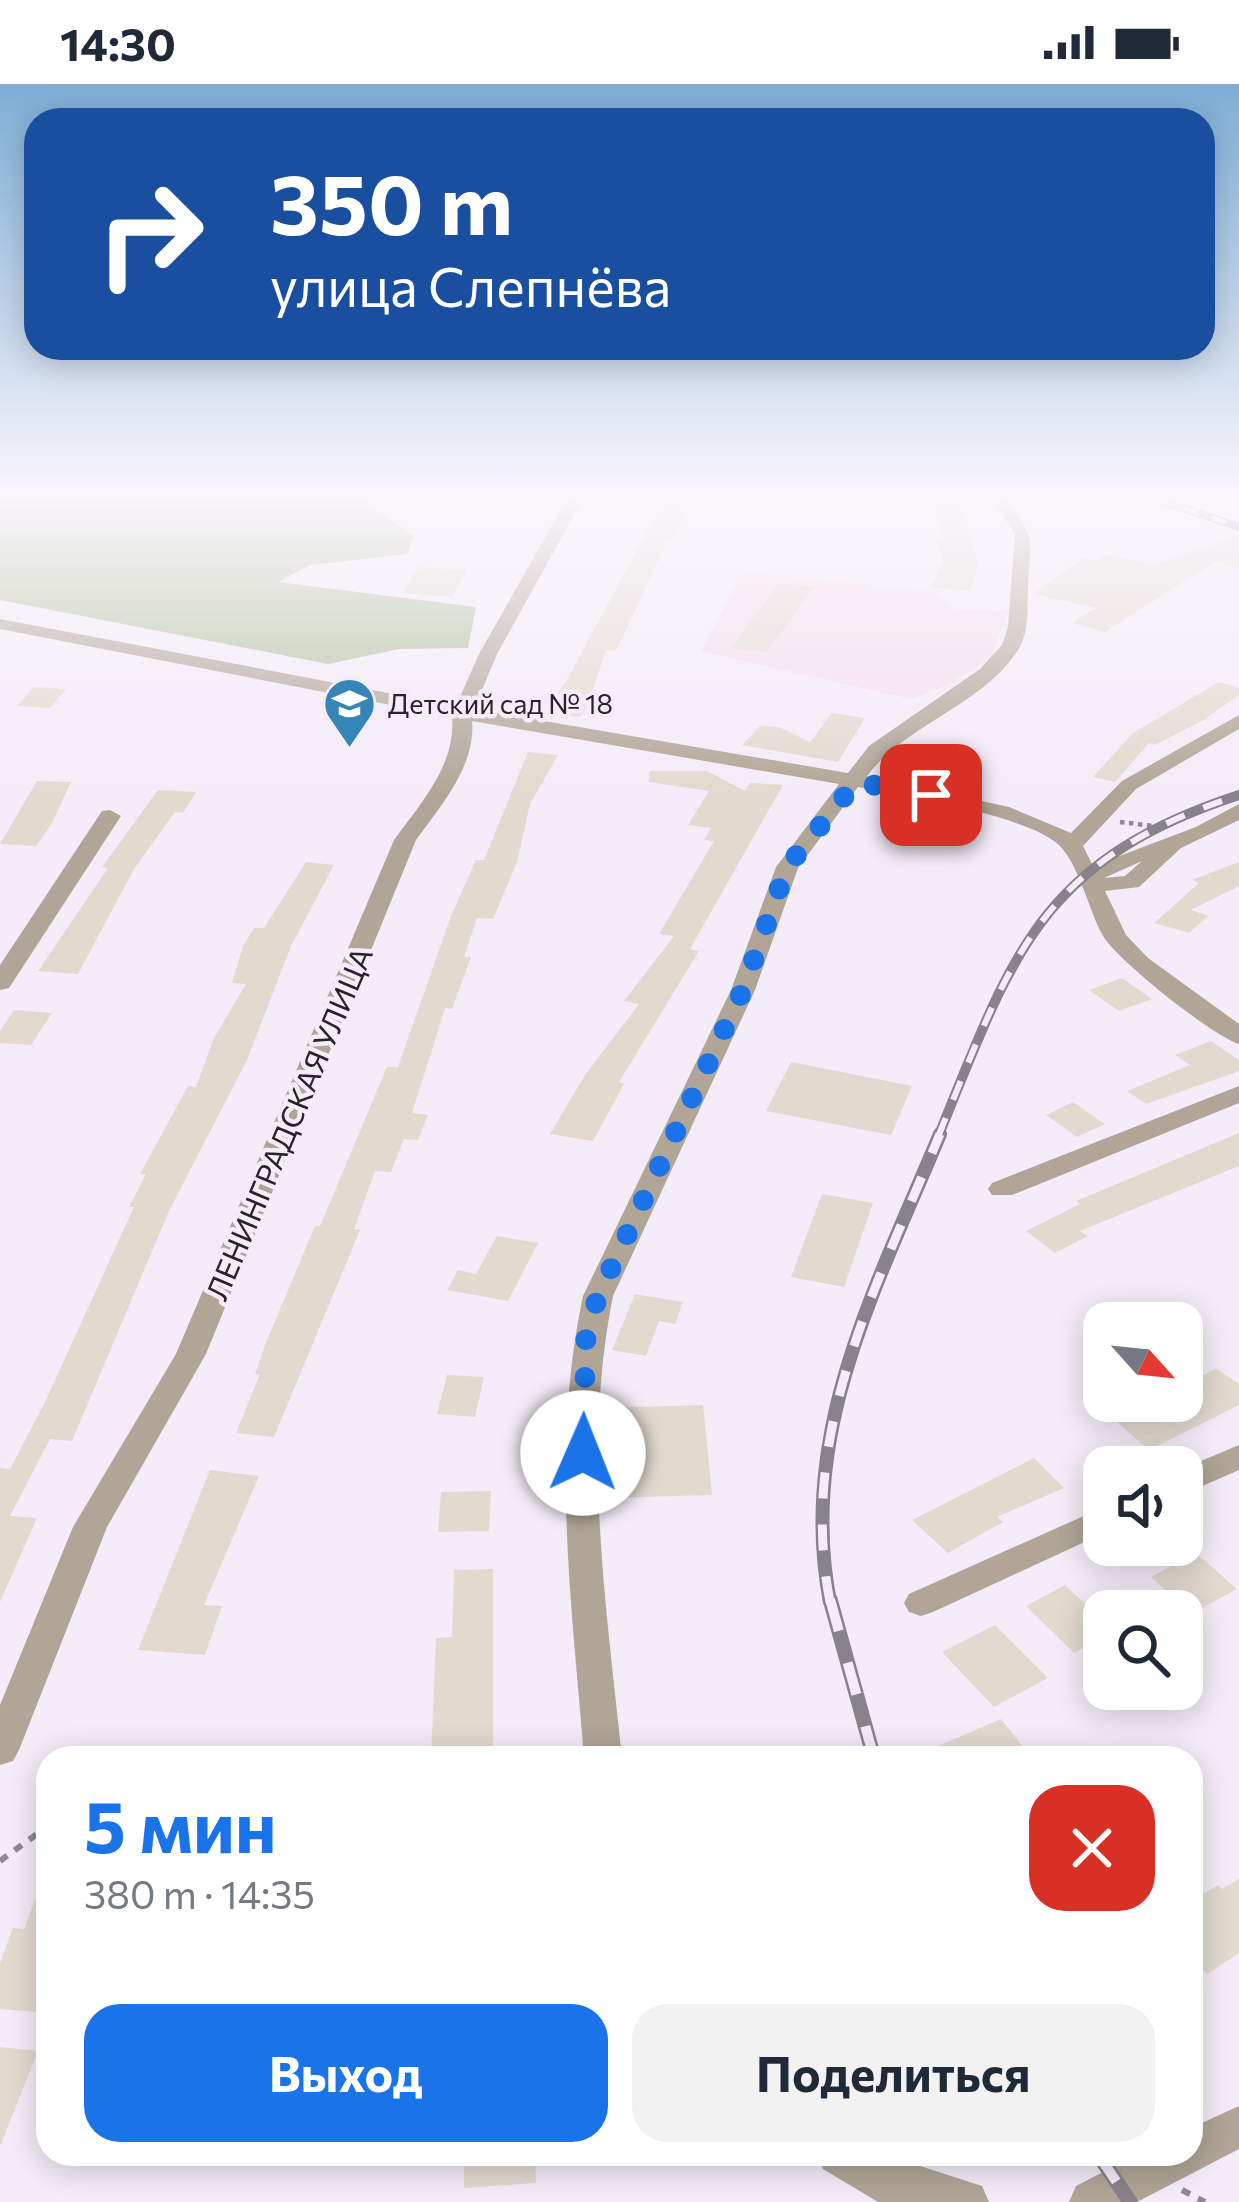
<!DOCTYPE html>
<html lang="ru">
<head>
<meta charset="utf-8">
<style>
	body { margin:0; font-family:Commissioner,sans-serif; background:#f2f2f3; color:#1f2937; height:100vh; display:flex; flex-direction:column; font-size:45px; white-space:nowrap }
	* { box-sizing:border-box; margin:0 }
	p { font-size:39px; color:#747a83 }
	.icon { flex:none; width:66px; height:66px; fill:none; stroke:currentColor; stroke-width:2; stroke-linecap:round; stroke-linejoin:round }
	.map { position:relative; flex:1; overflow:hidden }
	.details { position:absolute; left:36px; top:1662px; width:1167px; height:420px; display:flex; flex-direction:column; background:#fff; border-radius:36px; box-shadow:0 6px 30px #0003 }
	.details>* { flex:none }
	.banner { position:absolute; left:24px; top:24px; width:1191px; height:252px; border-radius:36px; box-shadow:0 6px 30px #0003; background:#1a4fa0; color:#fff; overflow:hidden }
	.needle { width:78px; rotate:117deg }
	.buttons { position:absolute; left:1083px; top:1218px; display:grid; gap:24px }
	.buttons a { display:grid; place-items:center; width:120px; height:120px; border-radius:24px; background:#fff; box-shadow:0 6px 30px #0003; font-size:60px }
	.pin { position:absolute; display:grid; place-items:center; width:102px; height:102px; color:#fff; margin:-51px; border-radius:24px; box-shadow:0 6px 18px #0006 }
	.me { position:absolute; width:132px; margin:-66px; rotate:1deg; stroke-linejoin:round; filter:drop-shadow(0 0 9px #0008) }
	.turn { display:flex; align-items:center; gap:42px; height:252px; padding:0 48px; font-size:54px }
	.turn .icon { width:156px; height:156px; stroke-width:2.5 }
	.turn b { display:block; font-size:84px; line-height:102px }
	.round { display:grid; place-items:center; flex:none; width:126px; height:126px; border-radius:36px; background:#f2f2f3 }
	.overview { display:flex; align-items:center; justify-content:space-between; height:204px; padding:0 48px }
	h1 { font-size:72px; font-weight:700; line-height:90px; color:#1a73e8 }
	.action { display:flex; gap:24px; margin-top:auto; padding:24px 48px }
	.action a { flex:1; height:138px; border-radius:36px; background:#1a73e8; color:#fff; font-size:48px; font-weight:700; line-height:138px; text-align:center }
	.action a+a { background:#f2f2f3; color:#1f2937 }
	.status { display:flex; justify-content:space-between; align-items:center; height:84px; padding:0 60px; background:#fff; direction:ltr }
	.status svg { height:33px; fill:currentColor }
	.map>svg:first-child { display:block }
	.industrial { fill:#f4deeb }
	.forest { fill:#b1c19b }
	.building { fill:#e2dacf }
	.lines { fill:none; stroke-linecap:round; stroke-linejoin:round }
	.path-far1 { stroke:#8f8a92; stroke-width:4.5; stroke-dasharray:4.5 4.5; stroke-linecap:butt }
	.path { stroke:#8f8a92; stroke-width:6; stroke-dasharray:9 9; stroke-linecap:butt }
	.minor { fill:#b0a596; fill-rule:evenodd }
	.rail-far3-casing { stroke:#88828b; stroke-width:8 }
	.rail-far2-casing { stroke:#88828b; stroke-width:10 }
	.rail-far1-casing { stroke:#88828b; stroke-width:14 }
	.rail-casing { stroke:#88828b; stroke-width:15 }
	.rail-far3 { stroke:#f4ecf8; stroke-width:4.5; stroke-dasharray:15; stroke-linecap:butt }
	.rail-far2 { stroke:#f4ecf8; stroke-width:6; stroke-dasharray:20; stroke-linecap:butt }
	.rail-far1 { stroke:#f4ecf8; stroke-width:9; stroke-dasharray:26; stroke-linecap:butt }
	.rail { stroke:#f4ecf8; stroke-width:10; stroke-dasharray:33; stroke-linecap:butt }
	.route { stroke:#1a73e8; stroke-width:21; stroke-dasharray:0 37.8 }
	.labels { text-anchor:middle; dominant-baseline:central; stroke-width:9; stroke-linejoin:round; paint-order:stroke }
	.far-poi-label { font-size:27px; fill:#272429; stroke:#f4ecf8; text-anchor:start }
	.street-label { font-size:30px; fill:#272429; stroke:#f4ecf8 }
</style>
</head>
<body>
<div class="status"><b>14:30</b><svg viewBox="0 0 49 12"><path d="M0 12V9h3v3zM5 12V6h3v6zM10 12V3h3v9zM15 12V0h3v12zM26 1h20v11H26zM47 4h2v5h-2z"/></svg></div>
<div class="map">
<svg width="1239" height="2118" viewBox="0 0 1239 2118">
	<rect width="100%" height="100%" fill="#f4ecf8"/>
	<path class="industrial" d="M742,488L932,507L956,525L1008,527L992,572L950,600L911,615L701,567Z"/>
	<path class="forest" d="M0,415H374L366,418L414,452L407,470L310,481L278,498L476,523L468,564L399,565L328,580L0,516Z"/>
	<path class="building" d="M933,415H959L979,480L970,507L932,503L943,476L934,456L943,455Z
		M663,417L691,418L672,458L667,457L622,555L615,567L606,566L591,611L596,612L580,633L542,628L566,598Z
		M1239,451V485L1216,477L1105,548L1072,539L1096,524L1034,510L1083,474L1097,477L1106,470L1155,481Z
		M419,483L467,486L452,513L402,509Z
		M779,499L814,503L767,568L731,564Z
		M1219,598L1239,604V611L1202,637L1155,661L1149,659L1115,698L1093,693L1133,649Z
		M34,603L66,605L50,624L17,622Z
		M832,629L865,634L838,678L742,661L760,642L779,643L810,658Z
		M528,668L558,671L530,720L517,778L493,835L477,834L464,873H471L452,925L445,924L412,1029L428,1031L418,1056L404,1055L391,1088L375,1087L354,1145L360,1146L274,1353L236,1349L260,1290H255L265,1261L315,1142H320L387,983H398L451,832L476,776H484Z
		M650,687H707L745,707L750,699L783,701L690,865L699,867L619,998L624,1000L593,1057L550,1050L585,991L639,920L624,917L674,852L659,850L714,757L704,756L711,744L688,741L709,707L649,698Z
		M37,697L71,698L52,739L36,762L0,760Z
		M158,706L196,708L183,729L175,728L134,785L78,890L38,887L108,784L102,783Z
		M306,778L334,781L291,862L247,976L169,1127L72,1357L50,1355L10,1432L37,1434L0,1518V1384L10,1385L46,1316L134,1123H129L146,1090H140L188,1002L196,1003L214,954L246,900L232,899L243,862L254,844H264Z
		M1239,778V802L1191,826L1208,832L1189,849L1154,839L1199,799L1192,796Z
		M1122,894L1152,915L1119,927L1089,906Z
		M14,926L52,929L31,961L0,959V947Z
		M1211,957L1239,976V987L1146,1020L1127,1007L1190,981L1175,971Z
		M791,978L912,1002L891,1051L766,1027Z
		M1073,1018L1105,1040L1077,1053L1046,1031Z
		M1239,1049V1082L1080,1147L1088,1152L1055,1169L1026,1147L1080,1120L1076,1117Z
		M822,1110L873,1119L844,1203L791,1193Z
		M497,1152L538,1159L508,1217L447,1206L458,1186L476,1190Z
		M635,1210L683,1218L675,1240L659,1237L646,1272L612,1266Z
		M1216,1284L1239,1300V1321L1149,1366L1111,1333L1145,1317H1182V1304Z
		M447,1291L484,1293L475,1333L437,1330Z
		M703,1321L712,1411L603,1414L604,1324Z
		M1034,1374L1064,1404L997,1433L1003,1438L948,1469L912,1436Z
		M210,1386L259,1392L204,1521L222,1522L205,1571L138,1566Z
		M491,1407L489,1447L438,1448L441,1408Z
		M1196,1469L1237,1505L1191,1530L1151,1493Z
		M493,1485V1674H431L436,1554L452,1553L454,1486Z
		M1065,1501L1104,1537V1552L1074,1569L1026,1522Z
		M995,1541L1048,1594L994,1623L942,1568Z
		M1001,1635L1032,1674H910Z
		M46,1786L48,1929L0,1925V1879L13,1844L24,1845Z
		M1239,1795V1869L1207,1890L1191,1873V1817L1218,1801L1222,1805Z
		M0,1963L38,1967L1,2060H0Z
		M464,2070H535L536,2099L464,2104Z"/>
	<g class="lines">
		<path class="path-far1" d="M1120,738L1162,743"/>
		<path class="path" d="M0,1777L48,1742
			M1182,2106L1205,2118"/>
		<path class="minor" d="M19,415L0,430L1,415Z
			M567,415H583L497,570L474,625L848,689L869,662L980,585L1002,561L1008,543L1015,449L991,415H1007C1035,453 1031,456 1028,502C1027,522 1030,548 1018,566C982,622 906,640 867,692L1009,723L1071,749L1122,697L1239,631V645L1136,705L1083,762L1093,782L1196,743L1239,720V736L1181,764L1139,803L1105,807L1126,851L1148,874L1239,940V960C1214,953 1117,876 1103,852C1088,825 1081,785 1060,762C1031,732 902,711 858,703L798,784L755,906L613,1212C582,1365 606,1520 622,1674H584C572,1520 550,1365 583,1212L731,906L776,783L839,700L472,637C476,682 441,721 416,756L206,1270L107,1443L19,1666L13,1677L0,1681V1621L73,1443L176,1270L394,756C421,719 456,681 452,633L0,545V535L456,622L479,570ZM1142,777L1125,792L1104,794Z
			M110,726L121,732L9,904L0,906V881L102,727Z
			M1239,1002V1019L1012,1111H992L988,1105L992,1099Z
			M1239,1361V1386L1182,1411V1385Z
			M1104,1423V1449L933,1528L921,1532L909,1528L904,1519L909,1510Z
			M1239,2022V2065L1137,2118H1069L1076,2102L1138,2070H1191V2044Z
			M817,2070H883L982,2102L989,2118H878L823,2085Z"/>
		<defs>
			<path id="rail-far3" d="M1155,415L1239,443"/>
			<path id="rail-far2" d="M938,1053C1012,872 1038,777 1239,711"/>
			<path id="rail-far1" d="M830,1518C797,1348 877,1202 940,1050"/>
			<path id="rail" d="M830,1515L874,1674
				M1098,2070L1130,2118"/>
		</defs>
		<use href="#rail-far3" class="rail-far3-casing"/>
		<use href="#rail-far2" class="rail-far2-casing"/>
		<use href="#rail-far1" class="rail-far1-casing"/>
		<use href="#rail" class="rail-casing"/>
		<use href="#rail-far3" class="rail-far3"/>
		<use href="#rail-far2" class="rail-far2"/>
		<use href="#rail-far1" class="rail-far1"/>
		<use href="#rail" class="rail"/>
	</g>
	<linearGradient id="sky" x2="0" y2="1"><stop stop-color="#7daed6"/><stop offset="0.58" stop-color="#faf6fc"/><stop offset="1" stop-color="#faf6fc" stop-opacity="0"/></linearGradient>
	<rect width="1239" height="712" fill="url(#sky)"/>
	<g class="lines">
		<path class="route" d="M583,1369L586,1253L598,1212L743,906L787,783L856,698L931,711"/>
	</g>
	<defs>
		<symbol id="school-pin" viewBox="-11 -11 22 30"><path d="M0 17L-7.5 6A9.5 9.5 0 1 1 7.5 6Z" fill="#3685b7" stroke="#f4ecf8"/><path d="M0-5L7-2L0 1L-7-2ZM-4 1L0 2.5L4 1V4Q0 6-4 4Z" fill="#fff"/></symbol>
	</defs>
	<g fill-rule="evenodd">
		<use href="#school-pin" x="320" y="590" width="59" height="81"/>
	</g>
	<g class="labels">
		<g class="far-poi-label">
			<text x="388" y="619">Детский сад № 18</text>
		</g>
		<g class="street-label">
			<text transform="translate(288 1039) rotate(-67)">ЛЕНИНГРАДСКАЯ УЛИЦА</text>
		</g>
	</g>
</svg>
<div class="buttons">
<a><svg class="needle" viewBox="-14 -14 28 28"><path d="M0-13l5 13h-10z" fill="#e53935"/><path d="M0 13l5-13h-10z" fill="#747a83"/></svg></a>
<a><svg class="icon" aria-label="sound" viewBox="0 0 24 24"><path d="M4 9h4l5-4v14l-5-4H4zM17 9q2 3 0 6"/></svg></a>
<a><svg class="icon" aria-label="search" viewBox="0 0 24 24"><circle cx="10" cy="10" r="6"/><path d="M15 15l6 6"/></svg></a>
</div>
<div class="pin" style="left:931px;top:711px;background:#d93025"><svg class="icon" aria-label="arrive" viewBox="0 0 24 24"><path d="M6 21V4h12l-3 4 3 4H6"/></svg></div>
<svg class="me" style="left:583px;top:1369px" viewBox="-20 -20 40 40"><circle r="19" fill="#fff"/><path d="M0-13L10 11 0 6-10 11z" fill="#1a73e8"/></svg>
<div class="banner">
<div class="turn"><svg class="icon" aria-label="right" viewBox="0 0 24 24"><path d="M7 20v-9h11M14 6l5 5-5 5"/></svg><div><b>350 m</b>улица Слепнёва</div></div>
</div>
<section class="details">
<div class="overview"><div><h1>5 мин</h1><p>380 m · 14:35</p></div><a class="round" style="background:#d93025;color:#fff"><svg class="icon" aria-label="close" viewBox="0 0 24 24"><path d="M6 6l12 12M18 6L6 18"/></svg></a></div>
<div class="action"><a>Выход</a><a>Поделиться</a></div>
</section>
</div>
</body>
</html>
